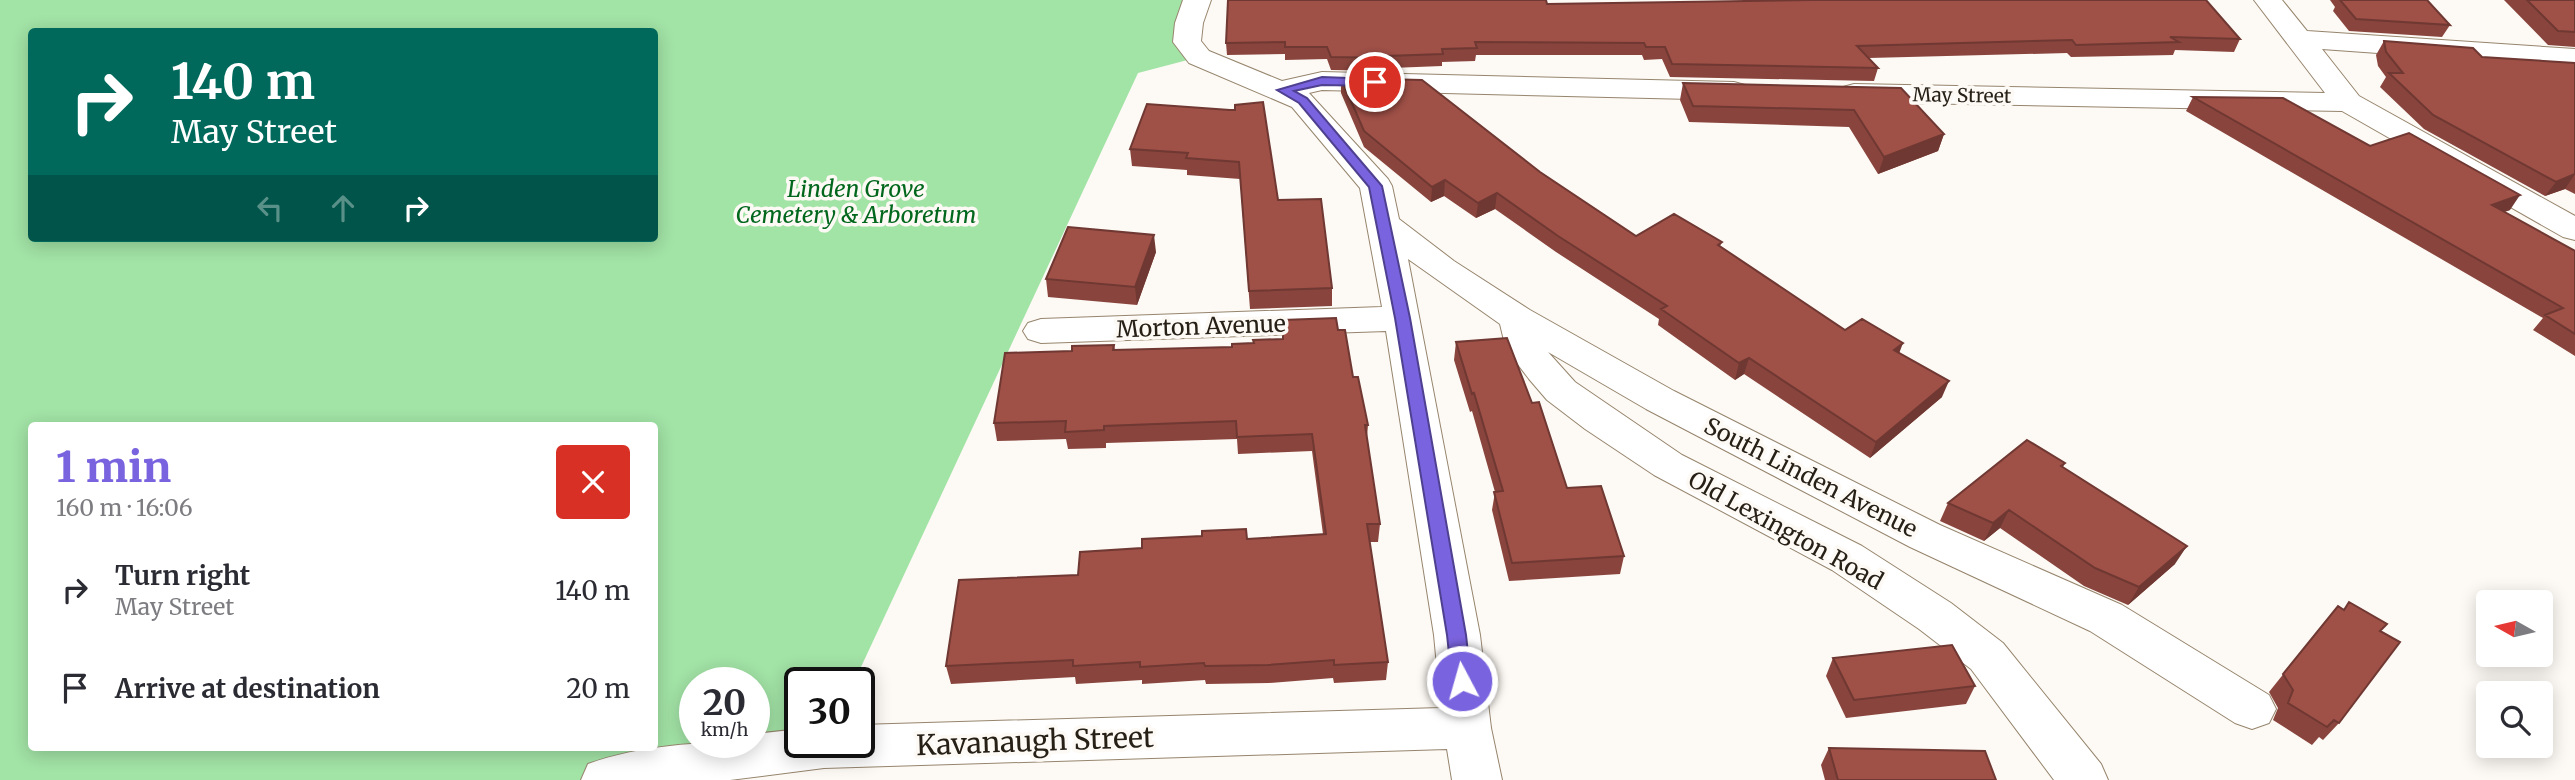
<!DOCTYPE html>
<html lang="en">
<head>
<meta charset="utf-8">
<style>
	body { margin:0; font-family:Merriweather,serif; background:#f7f7f7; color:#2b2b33; height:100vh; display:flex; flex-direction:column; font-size:26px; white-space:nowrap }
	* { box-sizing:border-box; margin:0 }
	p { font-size:23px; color:#7c7c81 }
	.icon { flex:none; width:38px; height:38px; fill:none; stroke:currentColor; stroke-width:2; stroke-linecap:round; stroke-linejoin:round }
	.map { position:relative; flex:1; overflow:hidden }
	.sheet { position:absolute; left:28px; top:422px; width:630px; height:329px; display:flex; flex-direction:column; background:#fff; border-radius:7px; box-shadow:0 4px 18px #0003 }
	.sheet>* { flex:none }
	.banner { position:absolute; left:28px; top:28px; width:630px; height:214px; border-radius:7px; box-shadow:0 4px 18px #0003; background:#00695c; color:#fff; overflow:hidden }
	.needle { width:46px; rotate:278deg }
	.buttons { position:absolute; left:2476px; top:590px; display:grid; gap:14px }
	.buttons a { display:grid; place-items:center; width:77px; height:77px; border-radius:7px; background:#fff; box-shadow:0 4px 18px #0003; font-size:35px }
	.speed { position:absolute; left:679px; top:667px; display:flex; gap:14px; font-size:35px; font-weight:700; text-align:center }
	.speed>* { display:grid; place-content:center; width:91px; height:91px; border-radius:50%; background:#fff; box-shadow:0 4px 18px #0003; line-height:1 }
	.speed small { font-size:18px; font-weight:400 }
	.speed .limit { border:4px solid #111; border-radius:10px; background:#fff; color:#111 }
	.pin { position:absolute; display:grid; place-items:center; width:60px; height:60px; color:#fff; margin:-30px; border:4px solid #fff; border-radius:50%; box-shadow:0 2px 7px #0007 }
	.me { position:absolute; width:77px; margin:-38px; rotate:354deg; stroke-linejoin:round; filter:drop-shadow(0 0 5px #0008) }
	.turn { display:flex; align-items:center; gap:24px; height:147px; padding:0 28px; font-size:32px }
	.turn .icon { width:91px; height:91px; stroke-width:2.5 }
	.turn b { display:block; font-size:49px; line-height:60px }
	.lanes { display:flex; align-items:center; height:66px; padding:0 28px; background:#0003; justify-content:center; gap:35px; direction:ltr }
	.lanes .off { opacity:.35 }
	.round { display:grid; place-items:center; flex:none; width:74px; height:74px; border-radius:7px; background:#f7f7f7 }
	.head { display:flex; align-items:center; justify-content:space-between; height:119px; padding:0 28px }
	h1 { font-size:42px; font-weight:800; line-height:52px; color:#7a63de }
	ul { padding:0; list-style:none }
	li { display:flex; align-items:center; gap:21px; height:98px; padding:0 28px }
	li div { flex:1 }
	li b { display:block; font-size:26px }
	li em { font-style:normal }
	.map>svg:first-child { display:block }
	.green { fill:#a2e3a6; fill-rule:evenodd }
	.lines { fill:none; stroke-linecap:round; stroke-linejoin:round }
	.street-casing { stroke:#96856d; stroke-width:2 }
	.street { fill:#fff; fill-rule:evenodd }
	.wall { fill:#89453d }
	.shaded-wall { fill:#6f3832 }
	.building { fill:#9f5047; stroke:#6f3832; stroke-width:2 }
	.route { fill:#7a63de; stroke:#4f4090; stroke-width:2 }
	.labels { text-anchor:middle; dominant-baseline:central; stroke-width:7; stroke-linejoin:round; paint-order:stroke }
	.far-street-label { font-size:19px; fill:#272017; stroke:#fdf9f4 }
	.park-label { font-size:23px; font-style:italic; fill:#00671d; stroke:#fdf9f4 }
	.street-label { font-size:23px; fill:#272017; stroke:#fdf9f4 }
	.near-street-label { font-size:28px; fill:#272017; stroke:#fdf9f4 }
</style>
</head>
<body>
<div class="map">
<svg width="2575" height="780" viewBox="0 0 2575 780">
	<rect width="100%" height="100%" fill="#fdf9f4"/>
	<path class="green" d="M0,0H1197L1199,57L1138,73L854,682H800V742L606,780H0ZM32,32H654V238H32ZM32,425H654V747H32ZM695,682H754V742H695Z"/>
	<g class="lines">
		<defs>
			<path id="street" d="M1183,0H1211L1203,23L1201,41L1209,51L1282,81L1322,72L1734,82L1745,85L1749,91L1745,97L1734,100L1322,90L1309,93L1388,179L1392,186L1399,219L1454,261L1530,310L1674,391L1940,525L2122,605L2269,695L2276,709L2269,723L2252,729L2235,723L2090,631L1910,547L1646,409L1548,352L1575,382L1682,455L1862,546L1951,603L2003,643L2101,764L2108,780H2054L1971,669L1919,629L1832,570L1654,475L1585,429L1547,400L1529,379L1506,349L1500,324L1408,259L1480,635L1491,728L1502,780H1452L1447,749L824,768L730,780H581L588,764C640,745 699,742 754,742V734L800,729V742H859V725L1441,708L1434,635L1386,331L1041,343L1028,339L1023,331L1028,323L1041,319L1382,307L1360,188L1292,107L1189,63L1173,42L1175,23Z
				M2254,0H2282L2307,31L2575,49V67L2322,49L2359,96L2575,216V240L2563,237L2342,111L1854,102L1843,99L1839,93L1843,87L1854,84L2325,93Z"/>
		</defs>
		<use href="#street" class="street-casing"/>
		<use href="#street" class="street"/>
	</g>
	<path class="wall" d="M2330,0H2427L2450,25L2442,37L2349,31L2333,11L2335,7Z
		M2504,0H2575V47L2548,45Z
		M1547,4L2240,39L2234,52L2175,50L2173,55L2071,57L2067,53L1869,58L1878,68L1874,81L1670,77L1662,59L1644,60L1642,55H1476L1475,61L1442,62V66L1391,68V71L1331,70L1327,59L1285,60V54L1227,55L1226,43Z
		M2384,41L2482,57L2575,63V194L2565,189L2545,196L2424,129L2380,87L2386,77L2378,66L2376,55Z
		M1341,78L1540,172L1636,236L1722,242L1720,246L1845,330L1899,353L1942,397L1870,458L1744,374L1735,380L1658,325L1659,319L1556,252L1495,209L1476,218L1444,196L1431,202L1364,147L1341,93Z
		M1683,83L1901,88L1944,134L1938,151L1878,174L1849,127L1689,122L1680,100Z
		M2193,97L2370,146L2510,210L2503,212L2575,251V356L2533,330L2543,318L2186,111Z
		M1230,110L1278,200L1332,288V306L1250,309L1240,179L1187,175V170L1132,166L1130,149Z
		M1156,252L1137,305L1048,297L1046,279Z
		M1338,330L1368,425L1367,437L1380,524L1378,542H1370L1388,662L1386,680L1334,683L1333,678L1269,683L1206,684L1205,680L1142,684V680L1076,684L1075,677L951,684L946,666L1078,575L1142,548L1247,539L1323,534L1312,451L1238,454L1237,439L1106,443V448L1068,449L1066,439L997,441L994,423L1072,351L1114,345L1115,350L1232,347Z
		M1456,342L1532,403L1567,488L1624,556L1620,574L1509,581L1492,510L1495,492L1472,411L1470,412L1454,360Z
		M2065,463L2063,467L2175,564L2128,605L2084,586L2000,528L1984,541L1940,521L1948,503Z
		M2338,606L2380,631L2339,723L2323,740L2319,737L2312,745L2273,720L2278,708L2269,692Z
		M1833,658L1975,686L1966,704L1846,718L1826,676Z
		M1829,748L1996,780H1825L1821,765Z"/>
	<path class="shaded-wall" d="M1944,134L1938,151L1878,174L1884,157Z
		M2575,174L2565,189L2545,196L2556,182Z
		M1445,180L1444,196L1431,202L1432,187Z
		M1497,193L1495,209L1476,218L1478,203Z
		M2520,195L2510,210L2482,220L2492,205Z
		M1154,235L1156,252L1137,305L1135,287Z
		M1903,343L1897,359L1894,350Z
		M1749,358L1744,374L1735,380L1739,363Z
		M1949,381L1942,397L1870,458L1876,442Z
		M2009,510L2000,528L1984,541L1993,523Z
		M2187,546L2175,564L2128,605L2139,587Z"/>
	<path class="building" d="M1228,0H1546L1547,4L1812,0H2206L2240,39L2170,37L2179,42L2076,45L2072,40L1857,46L1878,68L1672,64L1665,47H1646L1644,43L1475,42L1477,48L1442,49L1443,54L1388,56L1391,58L1331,57L1327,47H1285V42L1226,43Z
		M2340,0H2427L2450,25L2356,19Z
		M2527,0H2575V32L2558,31Z
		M2384,41L2473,48L2482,57L2575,63V174L2556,182L2433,115L2389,73H2403L2386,52Z
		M1341,78L1422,80L1540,172L1636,236L1674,214L1722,242L1718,245L1845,330L1862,319L1903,343L1894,350L1949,381L1876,442L1749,358L1739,363L1661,309L1667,306L1558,236L1497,193L1478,203L1445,180L1432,187L1364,131Z
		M1683,83L1901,88L1944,134L1884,157L1854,110L1693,106Z
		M2193,97L2283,98L2370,146L2409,133L2520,195L2492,205L2575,251V334L2545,315L2563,308Z
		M1263,102L1278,200L1321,199L1332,288L1249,291L1239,162L1186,158L1188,153L1130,149L1147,104L1230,110H1235V105Z
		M1068,227L1154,235L1135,287L1046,279Z
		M1336,318L1338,330H1345L1353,377H1358L1368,425H1365L1380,524H1367L1388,662L1334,665V660L1268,665L1205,666L1204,663L1140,667V662L1073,666V660L946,666L959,580L1078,575L1080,552L1142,548V539L1202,536V531L1246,529L1247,539L1326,534L1312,434L1237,437L1236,421L1104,426V430L1065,432L1066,421L994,423L1005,353L1072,351V346L1114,345L1113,350L1232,347V344L1254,343L1253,340L1283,339V320Z
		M1507,338L1532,403L1539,402L1567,488L1601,486L1624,556L1512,563L1494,492L1503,491L1474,393L1472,394L1456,342Z
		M2027,440L2065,463L2061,466L2187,546L2139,587L2095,568L2009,510L1993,523L1948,503Z
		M2349,602L2387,624L2380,631L2400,642L2339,723L2334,720L2327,727L2288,703L2293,690L2283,674L2338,606L2344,610Z
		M1952,645L1975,686L1854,700L1833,658Z
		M1829,748L1985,751L1996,780H1838Z"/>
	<path class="route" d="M1322,77L1375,79L1381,82L1375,86L1322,85L1294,91L1307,98L1382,186L1410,318L1466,635L1471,681L1468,687L1462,689L1455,687L1452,681L1447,635L1395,318L1369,187L1299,103L1277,90Z"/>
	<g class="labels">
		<g class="far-street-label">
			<text transform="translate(1962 95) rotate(1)">May Street</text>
		</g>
		<g class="park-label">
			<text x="856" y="188">Linden Grove<tspan x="856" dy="26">Cemetery &amp; Arboretum</tspan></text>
		</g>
		<g class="street-label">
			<text transform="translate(1201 326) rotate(-2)">Morton Avenue</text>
			<text transform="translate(1811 477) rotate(27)">South Linden Avenue</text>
			<text transform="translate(1786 530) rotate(29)">Old Lexington Road</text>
		</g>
		<g class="near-street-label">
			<text transform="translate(1035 741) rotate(-2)">Kavanaugh Street</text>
		</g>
	</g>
</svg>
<div class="buttons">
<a><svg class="needle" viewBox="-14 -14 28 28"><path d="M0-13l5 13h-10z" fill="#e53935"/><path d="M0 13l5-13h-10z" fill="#7c7c81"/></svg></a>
<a><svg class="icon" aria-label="search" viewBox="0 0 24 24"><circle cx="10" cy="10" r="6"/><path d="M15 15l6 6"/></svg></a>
</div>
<div class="speed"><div>20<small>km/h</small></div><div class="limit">30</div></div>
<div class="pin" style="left:1375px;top:82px;background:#d93025"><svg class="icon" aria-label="arrive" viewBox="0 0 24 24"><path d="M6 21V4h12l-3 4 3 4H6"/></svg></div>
<svg class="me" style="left:1462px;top:681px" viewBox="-20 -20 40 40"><circle r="17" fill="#7a63de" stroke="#fff" stroke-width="3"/><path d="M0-11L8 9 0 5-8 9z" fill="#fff"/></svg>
<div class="banner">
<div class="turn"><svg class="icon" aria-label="right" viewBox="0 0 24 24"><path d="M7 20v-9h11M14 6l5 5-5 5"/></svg><div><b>140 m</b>May Street</div></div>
<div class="lanes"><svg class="icon off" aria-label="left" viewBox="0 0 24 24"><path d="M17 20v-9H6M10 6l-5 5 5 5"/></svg><svg class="icon off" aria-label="ahead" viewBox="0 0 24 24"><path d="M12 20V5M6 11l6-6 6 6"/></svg><svg class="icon" aria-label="right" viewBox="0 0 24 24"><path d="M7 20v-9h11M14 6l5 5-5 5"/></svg></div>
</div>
<section class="sheet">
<div class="head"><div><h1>1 min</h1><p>160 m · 16:06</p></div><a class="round" style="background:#d93025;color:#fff"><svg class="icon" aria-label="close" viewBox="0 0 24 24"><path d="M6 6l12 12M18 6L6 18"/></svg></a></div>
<ul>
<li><svg class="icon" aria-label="right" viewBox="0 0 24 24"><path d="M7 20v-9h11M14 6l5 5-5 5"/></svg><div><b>Turn right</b><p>May Street</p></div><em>140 m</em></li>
<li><svg class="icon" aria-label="arrive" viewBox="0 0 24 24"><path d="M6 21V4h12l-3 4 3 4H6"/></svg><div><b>Arrive at destination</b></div><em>20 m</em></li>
</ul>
</section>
</div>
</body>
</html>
